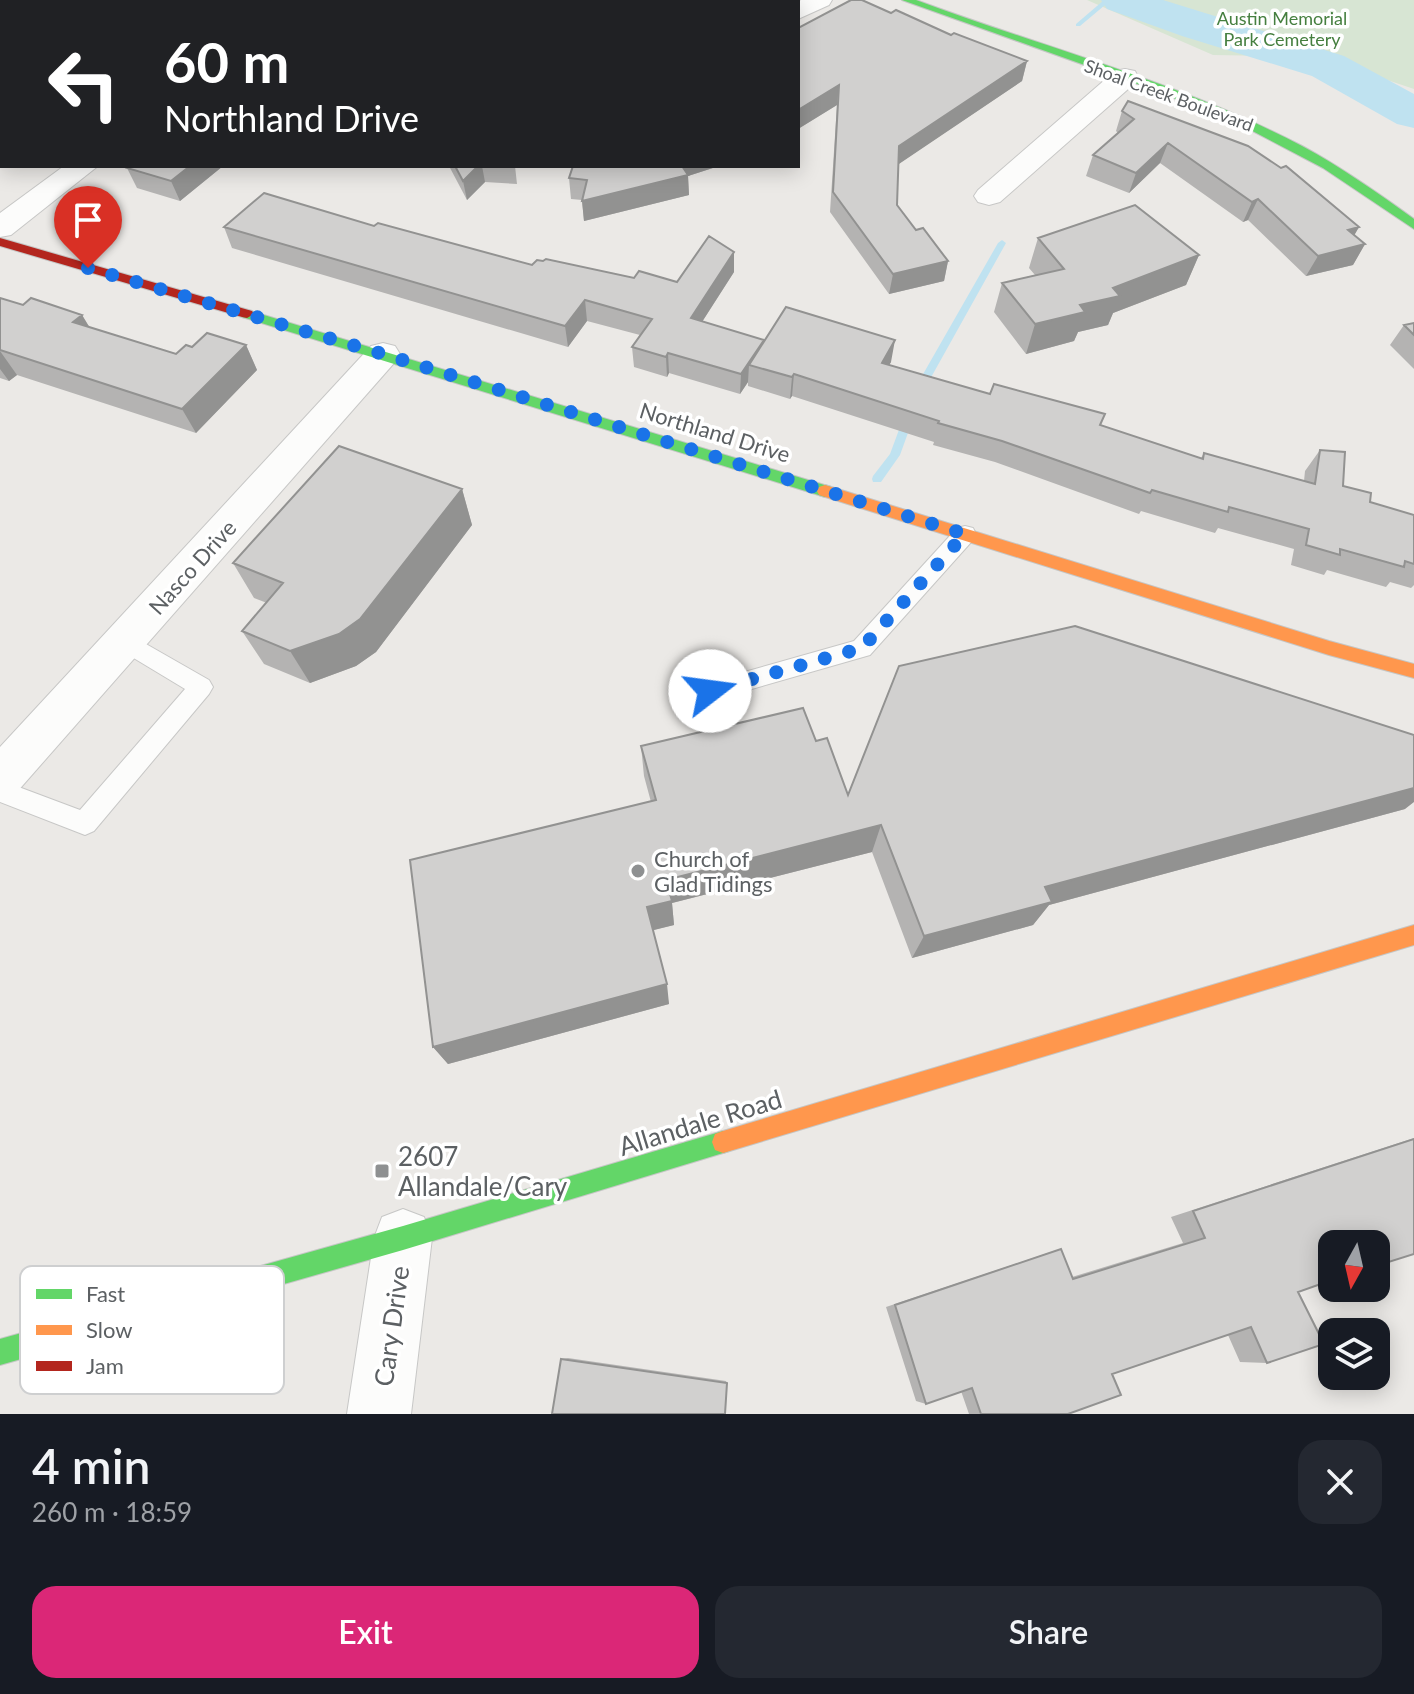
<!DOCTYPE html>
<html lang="en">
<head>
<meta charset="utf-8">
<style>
	body { margin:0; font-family:Lato,sans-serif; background:#242831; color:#f1f3f6; height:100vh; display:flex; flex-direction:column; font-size:30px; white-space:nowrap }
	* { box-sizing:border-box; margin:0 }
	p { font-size:26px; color:#9ea1a6 }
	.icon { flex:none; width:44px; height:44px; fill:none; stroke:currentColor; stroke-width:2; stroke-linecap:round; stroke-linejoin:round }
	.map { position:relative; height:1414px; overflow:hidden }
	.details { display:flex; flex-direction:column; background:#171b24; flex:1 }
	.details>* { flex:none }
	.hud { position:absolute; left:0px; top:0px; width:800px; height:168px; box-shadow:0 4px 20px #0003; background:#202124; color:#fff; overflow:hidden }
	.needle { width:52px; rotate:188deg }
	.controls { position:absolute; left:1318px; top:1230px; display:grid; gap:16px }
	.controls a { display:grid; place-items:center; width:72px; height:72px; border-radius:16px; background:#171b24; box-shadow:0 4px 20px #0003; font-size:40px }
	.pin { position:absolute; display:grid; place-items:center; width:68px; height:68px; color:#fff; margin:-82px -34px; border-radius:50% 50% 50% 0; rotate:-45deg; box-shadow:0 0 8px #0007 }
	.pin .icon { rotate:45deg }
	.me { position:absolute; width:88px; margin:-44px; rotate:75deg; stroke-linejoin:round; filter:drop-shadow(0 0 6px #0008) }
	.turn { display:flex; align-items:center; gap:28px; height:168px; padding:0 32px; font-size:36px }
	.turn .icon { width:104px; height:104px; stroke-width:2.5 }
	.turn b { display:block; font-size:56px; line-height:68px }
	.round { display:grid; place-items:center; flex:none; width:84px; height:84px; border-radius:24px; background:#242831 }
	.summary { display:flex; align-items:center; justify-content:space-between; height:136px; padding:0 32px }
	h1 { font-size:48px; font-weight:600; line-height:60px }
	.cta { display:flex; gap:16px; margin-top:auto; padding:16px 32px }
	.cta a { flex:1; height:92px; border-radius:24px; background:#db2777; color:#fff; font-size:32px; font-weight:600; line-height:92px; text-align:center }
	.cta a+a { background:#242831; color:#f1f3f6 }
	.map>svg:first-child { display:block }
	.green { fill:#d7e5d3 }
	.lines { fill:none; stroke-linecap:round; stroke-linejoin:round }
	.stream { fill:#bfe2f0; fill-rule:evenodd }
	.river { fill:#bfe2f0; fill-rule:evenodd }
	.lane-casing { stroke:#c7c7c6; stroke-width:2 }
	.street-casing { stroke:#c7c7c6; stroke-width:2 }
	.fast-casing { stroke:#c5c6c5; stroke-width:2 }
	.slow-casing { stroke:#c5c6c5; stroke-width:2 }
	.jam-casing { stroke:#c5c6c5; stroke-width:2 }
	.lane { fill:#fcfcfb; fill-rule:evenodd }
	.street { fill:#fcfcfb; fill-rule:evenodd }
	.fast { fill:#63d668; fill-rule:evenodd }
	.slow { fill:#ff974d; fill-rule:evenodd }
	.jam { fill:#b3261e; fill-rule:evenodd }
	.wall { fill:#b4b3b2 }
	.shaded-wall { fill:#929291 }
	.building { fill:#d1d0cf; stroke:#929291; stroke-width:2 }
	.route { stroke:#1a73e8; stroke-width:14; stroke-dasharray:0 25.2 }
	.poi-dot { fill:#8e9091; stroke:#fff; stroke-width:3 }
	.labels { text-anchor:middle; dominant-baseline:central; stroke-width:7; stroke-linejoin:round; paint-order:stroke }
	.far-park-label { font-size:18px; fill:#457f3f; stroke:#fff }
	.far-street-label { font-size:18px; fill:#5c6063; stroke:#fff }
	.street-label { font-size:22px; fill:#5c6063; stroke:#fff }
	.poi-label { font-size:22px; fill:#5c6063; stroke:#fff; text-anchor:start }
	.near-street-label { font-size:26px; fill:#5c6063; stroke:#fff }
	.near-poi-label { font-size:26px; fill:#5c6063; stroke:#fff; text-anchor:start }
	.key { fill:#fff; stroke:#cecfd0; stroke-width:2 }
	.key-label { font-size:22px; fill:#5c6063 }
</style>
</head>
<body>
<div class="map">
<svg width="1414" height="1414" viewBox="0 0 1414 1414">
	<rect width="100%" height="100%" fill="#ebe9e6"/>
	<path class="green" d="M1087,0H1414V89L1319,57L1213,55Z"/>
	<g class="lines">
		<path class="stream" d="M1104,0H1111L1080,26H1076V24Z
			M1002,240L1006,243L924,390L922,392H916L914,390L998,243Z
			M908,416L913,419L900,455L881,482H873L872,479L873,476L890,454L903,419Z"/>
		<path class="river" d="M1101,0H1163L1344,56L1414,94V128L1397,124L1312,76L1182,36L1107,9Z"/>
		<defs>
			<path id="lane" d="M965,526L973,528L976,534L973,540L870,655L710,701L702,698L698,691L702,684L854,641L957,528Z
				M125,632L209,680L213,687L209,694L94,831L85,835L0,802V780L80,810L185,689L117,648L113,641L117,634Z"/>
			<path id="street" d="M801,0H832L829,5L798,19L797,2Z
				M1125,69L1135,71L1138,77L1135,83L1000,202L989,205L978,202L974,196L978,190L1115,71Z
				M64,166H98L11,235L0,237V213Z
				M383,343L395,346L400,354L395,362L16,793L0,799V747L371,346Z
				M403,1209L424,1217L432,1238L411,1414H347L374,1238L382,1217Z"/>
			<path id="fast" d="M902,0H916C1045,48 1180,82 1302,146C1341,167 1378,193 1414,219V229L1323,168L1245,127L1149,88Z
				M247,310L831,487L833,491L825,497L242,317V311Z
				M723,1131L731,1134L734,1142L731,1150L723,1153L403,1250L0,1365V1339L403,1226Z"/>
			<path id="slow" d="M825,485L1329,641L1414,664V678L1329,655L819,495L817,491L819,487Z
				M1414,925V945L723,1153L715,1150L712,1142L715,1134L723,1131Z"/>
			<path id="jam" d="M0,238L252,311L254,314L247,318L242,317L0,246Z"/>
		</defs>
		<use href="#lane" class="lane-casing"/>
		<use href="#street" class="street-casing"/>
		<use href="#fast" class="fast-casing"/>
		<use href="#slow" class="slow-casing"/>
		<use href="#jam" class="jam-casing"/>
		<use href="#lane" class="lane"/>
		<use href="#street" class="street"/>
		<use href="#fast" class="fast"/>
		<use href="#slow" class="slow"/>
		<use href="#jam" class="jam"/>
	</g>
	<path class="wall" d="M891,13L1027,61L1022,81L898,164L897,205L916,230L948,261L944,281L889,294L830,212L837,105L798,129V28Z
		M1122,111L1359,227L1354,235L1365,244L1353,265L1306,276L1248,220L1243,222L1160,163L1129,193L1086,176L1093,155L1118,133L1116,131Z
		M130,166H223L180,201L137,188L127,168Z
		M449,166H515L517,184L485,182L467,200Z
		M573,166H719L688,176L689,195L584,221L582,200L571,199L569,178Z
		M374,226L532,265L634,278L677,282L734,272L702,322L764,340L891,362L889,365L1100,425L1201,458L1204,453L1304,481L1305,471L1320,450L1343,486L1370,502L1414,515V585L1411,588L1390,582L1386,587L1327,570L1324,575L1291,565L1294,549L1218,528L1215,533L1141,511L1139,514L995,462L933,445L934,442L792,396L790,399L748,386V382L740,394L669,373L667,377L634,367L632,347L640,335L587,321L568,347L232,248L224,227Z
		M1038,238L1199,255L1186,285L1113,313L1108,325L1078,332L1074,341L1026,354L994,312L1002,283L1035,275L1029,268Z
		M0,298L23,305L82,315L90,328L176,354L192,347L246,345L257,370L196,433L17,375L9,381L0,378Z
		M1414,323V369L1390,345L1404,325Z
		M462,489L472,525L376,652L356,666L310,683L264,664L242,631L267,603L254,598L233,563Z
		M816,741L848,795L1405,809L1049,905L1033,925L912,958L872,852L672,903L674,925L653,930L669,1004L448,1064L433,1047L651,802L644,776L641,746Z
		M1414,1138V1254L1298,1292L1267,1363L1240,1362L1228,1335L1112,1374L1068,1414H969L961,1391L926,1404L916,1401L886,1307L1045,1254L1061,1249L1072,1277L1183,1243L1171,1217Z
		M568,1358L726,1381L727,1383L561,1359Z"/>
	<path class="shaded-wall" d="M0,0H25L23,2H2V25L0,27Z
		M206,0H238L236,2H203Z
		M657,0H705L700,2H651Z
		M1027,61L1022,81L896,166L899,146Z
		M839,85L837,105L798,129V110Z
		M1168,143L1160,163L1129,193L1136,173Z
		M0,147L2,151V162L0,163Z
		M190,166H223L180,201L171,181Z
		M478,166H482L485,182L467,200L463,181Z
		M677,166H719L688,176L689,195L584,221L582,201Z
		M1258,199L1248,220L1243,222L1252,202Z
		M1359,227L1347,248L1348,230Z
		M1365,244L1353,265L1306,276L1318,256Z
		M734,252V272L691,339V318Z
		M1199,255L1186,285L1113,313L1108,325L1078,332L1074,341L1026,354L1035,324L1080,305L1113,288Z
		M948,261L944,281L889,294L893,274Z
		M585,300L587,321L568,347L565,326Z
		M82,315L97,340L73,322Z
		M764,340L749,365L748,382L740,394L741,374Z
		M895,340L891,362L878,385L882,363Z
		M246,345L257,370L196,433L182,409Z
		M0,351L17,375L9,381L0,369Z
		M668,353L669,373L667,377L666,357Z
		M794,374L792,396L790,399L792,377Z
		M462,489L472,525L376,652L356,666L310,683L290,651Z
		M1414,788V802L1405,809L1049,905L1033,925L912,958L924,936L1045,887Z
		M881,825L872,852L672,903L674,925L650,931L647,907L666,880Z
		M667,984L669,1004L448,1064L433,1047Z"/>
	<path class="building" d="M146,0H206L203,2H143Z
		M346,0H419L416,2H344Z
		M429,0H657L651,2H429Z
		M851,0H862L891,13L896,10L951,35L954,33L1027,61L899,146L897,205L916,230L923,228L948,261L893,274L833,192L839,85L798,110V28Z
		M0,77L2,78L1,141H0Z
		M1128,101L1248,146L1281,168L1286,166L1359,227L1348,230L1365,244L1318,256L1258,199L1252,202L1168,143L1136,173L1093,155L1134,119L1122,111Z
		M130,166H190L171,181L127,168Z
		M455,166H478L463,181Z
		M573,166H682L688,175L582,201L587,180L569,178Z
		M264,193L374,226L378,223L532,265L537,260L543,261L546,259L634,278L639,271L677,282L709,236L734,252L691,318L764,340L741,374L668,353L666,357L632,347L652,319L585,300L565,326L224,227Z
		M1135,205L1199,255L1113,288L1120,296L1080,305L1085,312L1035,324L1002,283L1064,269L1038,238Z
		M0,298L23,305L31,298L82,315L73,322L176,354L186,345L192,347L207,333L246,345L182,409L0,350Z
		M786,307L895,340L882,363L990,394L994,384L1105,414L1100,425L1203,459L1204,453L1315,484L1320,450L1345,452L1343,486L1371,493L1370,502L1414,515V564L1405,561L1404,567L1340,549V555L1306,545L1309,529L1229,507L1228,512L1152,490L1150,493L1002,441L938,423L939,421L794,374L792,377L749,365Z
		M1414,323V335L1404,325Z
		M339,446L462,489L360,619L339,634L290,651L242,631L283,583L233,563Z
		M1075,626L1414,735V788L1045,887L1052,902L924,936L881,825L666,880L672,901L647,907L667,984L433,1047L410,860L656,800L641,746L803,708L816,741L827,738L848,795L899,666Z
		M1414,1139V1254L1376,1266V1244H1332V1280L1298,1292L1324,1344L1267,1363L1251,1327L1112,1374L1121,1395L1068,1414H981L972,1388L926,1404L895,1305L1061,1249L1073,1279L1205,1238L1193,1211Z
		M561,1359L727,1383L725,1414H552Z"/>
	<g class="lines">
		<path class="route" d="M88,268L383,354L965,534L862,648L710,691"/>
	</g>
	<g class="poi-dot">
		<circle cx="638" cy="871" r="8"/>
		<rect x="374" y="1163" width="16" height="16" rx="4"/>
	</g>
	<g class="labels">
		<g class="far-park-label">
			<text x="1282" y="18">Austin Memorial<tspan x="1282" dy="21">Park Cemetery</tspan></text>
		</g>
		<g class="far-street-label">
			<text transform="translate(1169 95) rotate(20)">Shoal Creek Boulevard</text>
		</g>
		<g class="street-label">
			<text transform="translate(715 432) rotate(17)">Northland Drive</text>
			<text transform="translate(192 567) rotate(-48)">Nasco Drive</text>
		</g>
		<g class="poi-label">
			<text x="654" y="858">Church of<tspan x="654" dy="25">Glad Tidings</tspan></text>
		</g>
		<g class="near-street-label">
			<text transform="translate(700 1122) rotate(-17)">Allandale Road</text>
			<text transform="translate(391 1326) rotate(-82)">Cary Drive</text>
		</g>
		<g class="near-poi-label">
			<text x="398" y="1156">2607<tspan x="398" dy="30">Allandale/Cary</tspan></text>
		</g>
	</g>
	<rect x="20" y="1266" width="264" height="128" rx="12" class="key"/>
	<rect x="36" y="1289" width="36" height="10" fill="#63d668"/>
	<rect x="36" y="1325" width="36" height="10" fill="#ff974d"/>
	<rect x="36" y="1361" width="36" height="10" fill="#b3261e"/>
	<g class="key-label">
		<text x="86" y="1302">Fast</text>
		<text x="86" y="1338">Slow</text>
		<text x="86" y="1374">Jam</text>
	</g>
</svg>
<div class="controls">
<a><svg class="needle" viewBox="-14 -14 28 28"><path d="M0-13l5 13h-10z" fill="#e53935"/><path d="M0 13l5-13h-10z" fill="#9ea1a6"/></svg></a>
<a><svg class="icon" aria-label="layers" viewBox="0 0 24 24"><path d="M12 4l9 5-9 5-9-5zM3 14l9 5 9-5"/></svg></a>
</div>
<div class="pin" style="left:88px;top:268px;background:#d93025"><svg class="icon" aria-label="arrive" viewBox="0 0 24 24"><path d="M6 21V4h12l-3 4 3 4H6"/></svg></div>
<svg class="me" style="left:710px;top:691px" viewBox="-20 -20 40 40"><circle r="19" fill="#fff"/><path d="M0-13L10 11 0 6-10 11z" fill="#1a73e8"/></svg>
<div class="hud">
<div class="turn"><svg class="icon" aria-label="left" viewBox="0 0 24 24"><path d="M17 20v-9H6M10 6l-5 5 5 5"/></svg><div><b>60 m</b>Northland Drive</div></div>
</div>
</div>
<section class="details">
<div class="summary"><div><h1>4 min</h1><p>260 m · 18:59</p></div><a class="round"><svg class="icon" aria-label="close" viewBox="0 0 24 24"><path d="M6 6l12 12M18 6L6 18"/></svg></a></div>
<div class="cta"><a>Exit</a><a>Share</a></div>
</section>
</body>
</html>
